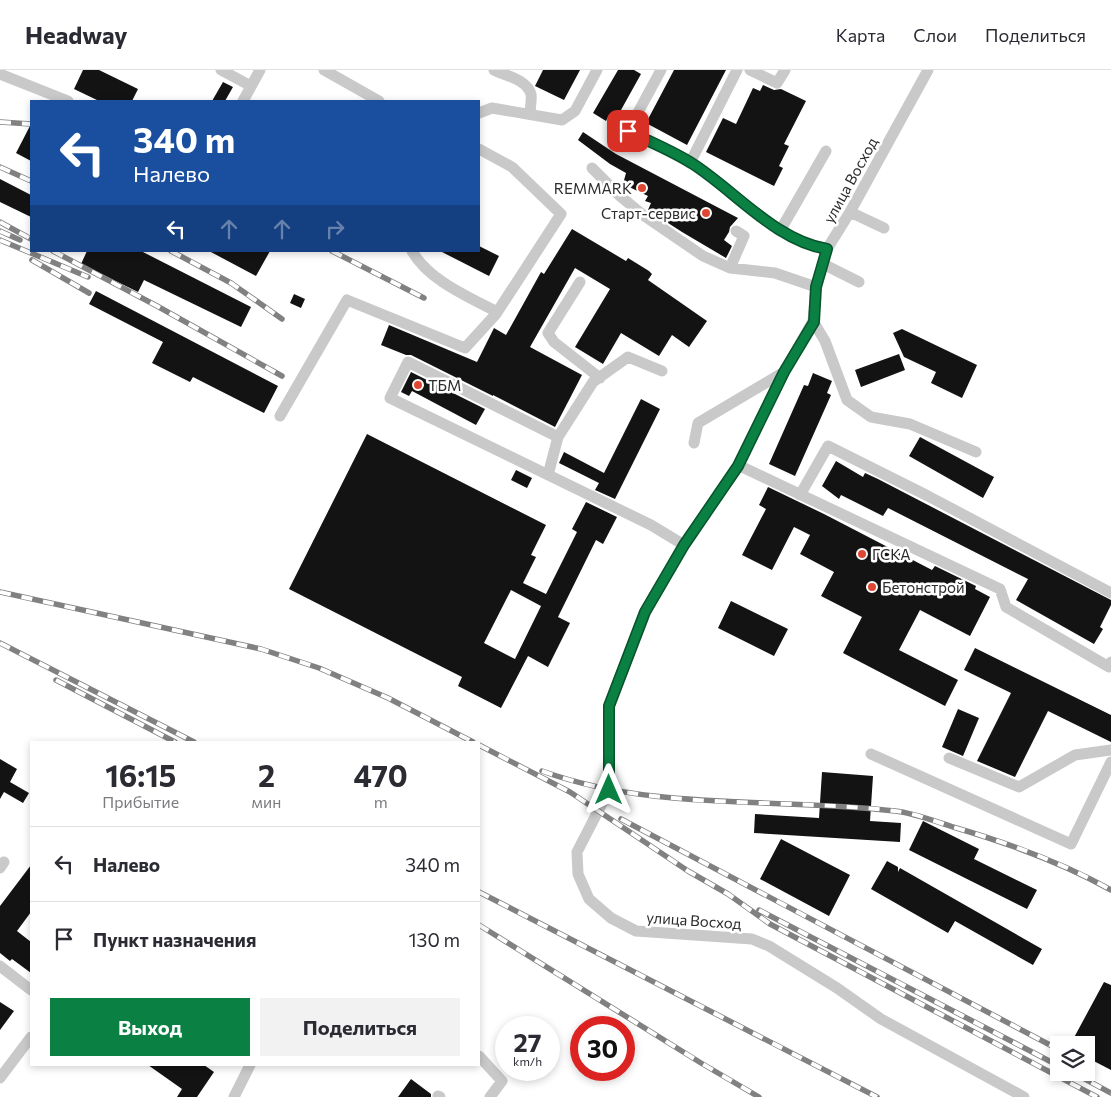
<!DOCTYPE html>
<html lang="ru">
<head>
<meta charset="utf-8">
<style>
	body { margin:0; font-family:Commissioner,sans-serif; background:#f2f2f3; color:#2b2b33; height:100vh; display:flex; flex-direction:column; font-size:19px; white-space:nowrap }
	* { box-sizing:border-box; margin:0 }
	p { font-size:16px; color:#7c7c81 }
	.icon { flex:none; width:28px; height:28px; fill:none; stroke:currentColor; stroke-width:2; stroke-linecap:round; stroke-linejoin:round }
	.map { position:relative; flex:1; overflow:hidden }
	.sheet { position:absolute; left:30px; top:671px; width:450px; height:325px; display:flex; flex-direction:column; background:#fff; border-radius:0px; box-shadow:0 2px 8px #0003 }
	.sheet>* { flex:none }
	.hud { position:absolute; left:30px; top:30px; width:450px; height:152px; border-radius:0px; box-shadow:0 2px 8px #0003; background:#1a4fa0; color:#fff; overflow:hidden }
	.fabs { position:absolute; left:1050px; top:966px; display:grid; gap:10px }
	.fabs a { display:grid; place-items:center; width:45px; height:45px; border-radius:0px; background:#fff; box-shadow:0 2px 8px #0003; font-size:25px }
	.speed { position:absolute; left:495px; top:946px; display:flex; gap:10px; font-size:25px; font-weight:700; text-align:center }
	.speed>* { display:grid; place-content:center; width:65px; height:65px; border-radius:50%; background:#fff; box-shadow:0 2px 8px #0003; line-height:1 }
	.speed small { font-size:12px; font-weight:400 }
	.speed .limit { border:8px solid #d22; background:#fff; color:#111 }
	.pin { position:absolute; display:grid; place-items:center; width:42px; height:42px; color:#fff; margin:-21px; border-radius:10px; box-shadow:0 2px 8px #0006 }
	.me { position:absolute; width:55px; margin:-28px; rotate:0deg; stroke-linejoin:round; filter:drop-shadow(0 0 4px #0008) }
	.turn { display:flex; align-items:center; gap:18px; height:105px; padding:0 20px; font-size:22px }
	.turn .icon { width:65px; height:65px; stroke-width:2.5 }
	.turn b { display:block; font-size:35px; line-height:42px }
	.lanes { display:flex; align-items:center; height:48px; padding:0 20px; background:#0003; justify-content:center; gap:25px; direction:ltr }
	.lanes .off { opacity:.35 }
	.eta { display:flex; justify-content:space-evenly; align-items:center; height:85px; text-align:center }
	.eta b { font-size:30px; font-weight:700; line-height:35px }
	.action { display:flex; gap:10px; margin-top:auto; padding:10px 20px }
	.action a { flex:1; height:58px; border-radius:0px; background:#0b8043; color:#fff; font-size:20px; font-weight:700; line-height:58px; text-align:center }
	.action a+a { background:#f2f2f3; color:#2b2b33 }
	ul { padding:0; list-style:none }
	li { display:flex; align-items:center; gap:15px; height:75px; padding:0 20px; border-top:1px solid #e1e1e2 }
	li div { flex:1 }
	li b { display:block; font-size:19px }
	li em { font-style:normal }
	header { display:flex; align-items:center; gap:30px; box-sizing:border-box; height:70px; padding:0 25px; background:#fff; border-bottom:1px solid #e1e1e2 }
	header strong { font-size:24px }
	nav { display:flex; gap:28px; margin-inline-start:auto; font-size:18px }
	.map>svg:first-child { display:block }
	.building { fill:#131313; fill-rule:evenodd }
	.lines { fill:none; stroke-linecap:round; stroke-linejoin:round }
	.minor { stroke:#c9c9c9; stroke-width:11 }
	.rail-casing { stroke:#818181; stroke-width:5.5 }
	.rail { stroke:#fff; stroke-width:4; stroke-dasharray:11; stroke-linecap:butt }
	.route-casing { stroke:#07532c; stroke-width:12 }
	.route { stroke:#0b8043; stroke-width:9 }
	.poi-dot { fill:#de4734; stroke:#fff; stroke-width:2 }
	.labels { text-anchor:middle; dominant-baseline:central; stroke-width:5; stroke-linejoin:round; paint-order:stroke }
	.street-label { font-size:15px; fill:#2c2c2c; stroke:#fff }
	.poi-label { font-size:15px; fill:#2c2c2c; stroke:#fff; text-anchor:start }
</style>
</head>
<body>
<header>
<strong>Headway</strong>
<nav><a>Карта</a><a>Слои</a><a>Поделиться</a></nav>
</header>
<div class="map">
<svg width="1111" height="1027" viewBox="0 0 1111 1027">
	<rect width="100%" height="100%" fill="#fff"/>
	<path class="building" d="M83,0H99L138,19L132,31H99L74,19Z
		M543,0H580L564,30L535,16Z
		M618,0H634L641,4L616,49L609,45L606,51L593,43Z
		M674,0H726L687,75L646,53Z
		M223,12L233,17L225,31H212Z
		M763,15L774,20L781,19L806,31L784,74L789,76L779,96L783,98L774,116L706,82L723,48L736,54L753,18L760,21Z
		M31,54V91L16,83Z
		M583,62L616,84L738,148L730,157L729,162L724,170L732,176L726,188L682,162L648,140L651,133L645,131L648,126L623,114L626,103L610,94L578,70Z
		M0,109L31,125V147L0,132Z
		M572,159L626,191L628,188L649,201L652,204L648,210L707,251L689,277L672,265L659,286L621,263L603,294L575,277L610,219L575,198L530,277L582,305L555,357L493,325V326L411,285H406L381,275L389,255L477,292L494,258L506,265L541,202L544,204Z
		M479,176L499,186L489,206L440,181H479Z
		M87,181H141L251,237L241,257L144,210L138,222L81,194Z
		M209,181H270L256,206Z
		M96,221L278,316L264,343L193,307L190,312L152,293L163,272L89,234Z
		M294,224L305,229L301,238L290,233Z
		M902,259L977,295L962,328L931,313L936,302L904,287L893,263Z
		M899,284L905,300L861,317L855,300Z
		M411,302L485,339L476,355L412,321L409,326L401,322Z
		M813,303L832,311L827,323L831,325L795,406L769,394L804,315L808,316Z
		M641,329L660,339L615,429L595,420L599,413L559,393L564,382L604,403Z
		M367,364L546,455L531,485L536,487L523,513L546,524L577,462L572,459L586,432L617,447L603,474L596,470L558,547L570,553L548,597L528,586L501,638L458,616L462,607L289,519ZM511,520L541,536L515,589L484,573Z
		M920,367L994,407L983,428L909,386Z
		M836,391L863,407L865,403L878,409L1111,530V535L1100,557L1103,559L1094,574L1016,530L1028,509L888,438L883,446L841,425L839,429L822,416Z
		M516,400L532,408L527,418L511,410Z
		M768,417L824,444L932,500L935,496L976,516L975,519L990,527L970,566L920,540L899,580L958,610L945,636L843,583L862,547L821,526L834,502L800,484L810,465L794,457L772,500L742,485L766,439L759,435Z
		M731,531L788,559L774,586L718,558Z
		M975,578L1111,645V672L1048,641L1015,707L977,691L1011,623L964,600Z
		M958,639L979,648L963,686L942,677Z
		M0,689L17,699L10,712L29,723L23,733L4,722L0,729Z
		M822,702L873,706L870,751L901,753L900,772L754,763L755,744L819,748Z
		M923,751L979,779L974,789L1037,820L1027,839L909,780Z
		M781,769L850,805L829,846L760,809Z
		M887,791L898,797V802L900,798L1042,879L1033,895L955,851L948,863L871,819Z
		M31,795V842L17,861L31,872V903L12,889L10,891L0,883V836Z
		M1104,912L1111,915V1000L1086,987V975H1070Z
		M0,932L14,941L0,960Z
		M148,995H204L214,1002L197,1027H177L182,1019Z
		M411,1009L431,1024V1027H398Z"/>
	<g class="lines">
		<path class="minor" d="M221,0L251,16
			M324,0L379,31
			M494,0C506,6 526,9 531,24C532,29 530,38 530,44
			M661,0L628,61C650,72 673,81 693,94C735,121 776,171 827,179
			M750,0L777,13L785,0
			M928,0L850,142L827,179L816,217L813,251L784,302L738,395L684,475L645,542L609,636V720L577,782L578,804L589,829L611,848L636,861L752,869L769,876L837,918L881,949L1024,1027
			M0,4L68,31
			M243,31L260,0
			M479,43L492,38L562,50L575,41L597,0
			M690,93L737,0
			M592,98L620,126L643,145L703,186L730,198L775,203L816,217
			M850,142L884,158
			M780,161L826,81
			M412,181C428,210 469,227 497,242
			M823,194L859,212
			M730,198L744,166L736,161
			M580,212L548,263L554,272L600,308
			M813,251L825,271L847,330L871,347L910,354L976,382
			M280,346L347,230L465,278L496,244L561,144L512,97L479,79
			M558,367L408,292L390,328L651,455L684,475
			M694,373L698,353L784,302
			M738,395L1000,519L1006,537L1109,597L1111,592
			M548,405L558,367L593,312L628,287L662,301
			M800,425L828,376L928,426L1111,523
			M871,684L1071,774L1111,692
			M949,688L1019,717L1075,685L1111,680
			M0,798L4,792
			M0,896L31,920
			M479,986L502,1011L490,1027
			M0,1008L31,967
			M438,1026L440,1027
			M234,1027L250,995"/>
		<defs>
			<path id="rail" d="M0,52L31,54
				M0,97L31,111
				M0,152L31,169
				M0,161L20,170
				M0,170L88,207
				M53,181L157,236L282,306
				M171,181L231,213L282,249
				M332,181L424,228
				M32,190L89,223
				M0,522L261,579L319,598L388,628L473,672
				M0,573L194,672
				M56,610L175,672
				M479,675L570,722L688,801L728,824L770,854L1097,1027
				M542,701C655,742 777,727 895,741C914,743 934,751 953,757C1008,773 1061,792 1111,820
				M621,749L1052,976
				M479,822L877,1027
				M759,840L1059,996
				M479,855L701,993L759,1027
				M1072,1002L1111,1023"/>
		</defs>
		<use href="#rail" class="rail-casing"/>
		<use href="#rail" class="rail"/>
	</g>
	<g class="lines">
		<defs>
			<path id="route" d="M609,720V636L645,542L684,475L738,396L784,302L814,252L816,217L827,179C776,171 735,121 693,94C673,81 650,72 628,61"/>
		</defs>
		<use href="#route" class="route-casing"/>
		<use href="#route" class="route"/>
	</g>
	<g class="poi-dot">
		<circle cx="642" cy="118" r="5"/>
		<circle cx="706" cy="143" r="5"/>
		<circle cx="418" cy="315" r="5"/>
		<circle cx="862" cy="484" r="5"/>
		<circle cx="872" cy="517" r="5"/>
	</g>
	<g class="labels">
		<g class="street-label">
			<text transform="translate(850 110) rotate(-61)">улица Восход</text>
			<text transform="translate(694 850) rotate(4)">улица Восход</text>
		</g>
		<g class="poi-label">
			<text x="632" y="118" text-anchor="end">REMMARK</text>
			<text x="696" y="143" text-anchor="end">Старт-сервис</text>
			<text x="428" y="315">ТБМ</text>
			<text x="872" y="484">ГСКА</text>
			<text x="882" y="517">Бетонстрой</text>
		</g>
	</g>
</svg>
<div class="fabs">
<a><svg class="icon" aria-label="layers" viewBox="0 0 24 24"><path d="M12 4l9 5-9 5-9-5zM3 14l9 5 9-5"/></svg></a>
</div>
<div class="speed"><div>27<small>km/h</small></div><div class="limit">30</div></div>
<div class="pin" style="left:628px;top:61px;background:#d93025"><svg class="icon" aria-label="arrive" viewBox="0 0 24 24"><path d="M6 21V4h12l-3 4 3 4H6"/></svg></div>
<svg class="me" style="left:609px;top:720px" viewBox="-20 -20 40 40"><path d="M0-17L14 15 0 8-14 15z" fill="#0b8043" stroke="#fff" stroke-width="4"/></svg>
<div class="hud">
<div class="turn"><svg class="icon" aria-label="left" viewBox="0 0 24 24"><path d="M17 20v-9H6M10 6l-5 5 5 5"/></svg><div><b>340 m</b>Налево</div></div>
<div class="lanes"><svg class="icon" aria-label="left" viewBox="0 0 24 24"><path d="M17 20v-9H6M10 6l-5 5 5 5"/></svg><svg class="icon off" aria-label="ahead" viewBox="0 0 24 24"><path d="M12 20V5M6 11l6-6 6 6"/></svg><svg class="icon off" aria-label="ahead" viewBox="0 0 24 24"><path d="M12 20V5M6 11l6-6 6 6"/></svg><svg class="icon off" aria-label="right" viewBox="0 0 24 24"><path d="M7 20v-9h11M14 6l5 5-5 5"/></svg></div>
</div>
<section class="sheet">
<div class="eta">
<div><b>16:15</b><p>Прибытие</p></div>
<div><b>2</b><p>мин</p></div>
<div><b>470</b><p>m</p></div>
</div>
<ul>
<li><svg class="icon" aria-label="left" viewBox="0 0 24 24"><path d="M17 20v-9H6M10 6l-5 5 5 5"/></svg><div><b>Налево</b></div><em>340 m</em></li>
<li><svg class="icon" aria-label="arrive" viewBox="0 0 24 24"><path d="M6 21V4h12l-3 4 3 4H6"/></svg><div><b>Пункт назначения</b></div><em>130 m</em></li>
</ul>
<div class="action"><a>Выход</a><a>Поделиться</a></div>
</section>
</div>
</body>
</html>
